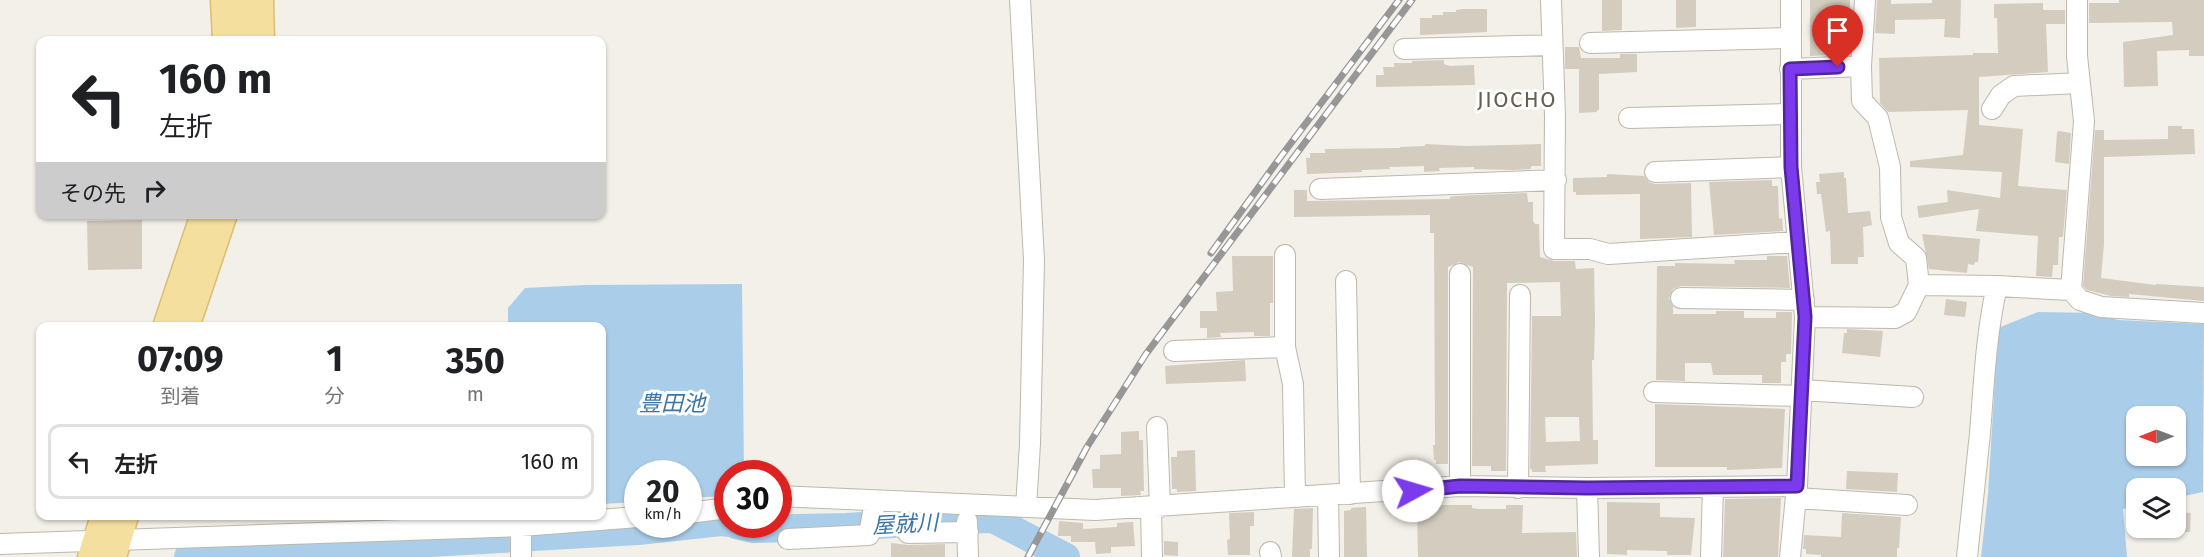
<!DOCTYPE html>
<html lang="ja">
<head>
<meta charset="utf-8">
<style>
	body { margin:0; font-family:"Fira Sans","Noto Sans JP",sans-serif; background:#f6f6f6; color:#202124; height:100vh; display:flex; flex-direction:column; font-size:22px; white-space:nowrap }
	* { box-sizing:border-box; margin:0 }
	p { font-size:20px; color:#757577 }
	.icon { flex:none; width:33px; height:33px; fill:none; stroke:currentColor; stroke-width:2; stroke-linecap:round; stroke-linejoin:round }
	.map { position:relative; flex:1; overflow:hidden }
	.panel { position:absolute; left:36px; top:322px; width:570px; height:198px; display:flex; flex-direction:column; background:#fff; border-radius:12px; box-shadow:0 2px 4px #0004 }
	.panel>* { flex:none }
	.guide { position:absolute; left:36px; top:36px; width:570px; height:183px; border-radius:12px; box-shadow:0 2px 4px #0004; background:#fff; color:#202124; overflow:hidden }
	.needle { width:39px; rotate:269deg }
	.tools { position:absolute; left:2126px; top:406px; display:grid; gap:12px }
	.tools a { display:grid; place-items:center; width:60px; height:60px; border-radius:12px; background:#fff; box-shadow:0 2px 4px #0004; font-size:30px }
	.speed { position:absolute; left:624px; top:460px; display:flex; gap:12px; font-size:30px; font-weight:700; text-align:center }
	.speed>* { display:grid; place-content:center; width:78px; height:78px; border-radius:50%; background:#fff; box-shadow:0 2px 4px #0004; line-height:1 }
	.speed small { font-size:15px; font-weight:400 }
	.speed .limit { border:9px solid #d22; background:#fff; color:#111 }
	.pin { position:absolute; display:grid; place-items:center; width:51px; height:51px; color:#fff; margin:-62px -26px; border-radius:50% 50% 50% 0; rotate:-45deg; box-shadow:0 0 6px #0007 }
	.pin .icon { rotate:45deg }
	.me { position:absolute; width:66px; margin:-33px; rotate:84deg; stroke-linejoin:round; filter:drop-shadow(0 0 4px #0008) }
	.turn { display:flex; align-items:center; gap:21px; height:126px; padding:0 24px; font-size:27px }
	.turn .icon { width:78px; height:78px; stroke-width:2.5 }
	.turn b { display:block; font-size:42px; line-height:51px }
	.then { display:flex; align-items:center; height:57px; padding:0 24px; background:#0003; gap:12px; font-size:22px }
	.eta { display:flex; justify-content:space-evenly; align-items:center; height:102px; text-align:center }
	.eta b { font-size:36px; font-weight:700; line-height:42px }
	ul { padding:0; list-style:none }
	li { display:flex; align-items:center; gap:18px; height:75px; margin:0 12px 9px; padding:0 12px; border:3px solid #e0e0e0; border-radius:12px }
	li div { flex:1 }
	li b { display:block; font-size:22px }
	li em { font-style:normal }
	.map>svg:first-child { display:block }
	.water { fill:#aaceea; fill-rule:evenodd }
	.lines { fill:none; stroke-linecap:round; stroke-linejoin:round }
	.river { stroke:#aaceea; stroke-width:28 }
	.building { fill:#d3ccbf; fill-rule:evenodd }
	.minor-casing { stroke:#bdb8ac; stroke-width:22 }
	.major-casing { stroke:#d9bd70; stroke-width:27 }
	.minor { stroke:#fff; stroke-width:20 }
	.major { stroke:#f5df9f; stroke-width:24 }
	.rail-casing { stroke:#979797; stroke-width:7 }
	.rail { stroke:#fff; stroke-width:4.5; stroke-dasharray:14; stroke-linecap:butt }
	.route-casing { stroke:#51269a; stroke-width:15 }
	.route { stroke:#7c3aed; stroke-width:10 }
	.labels { text-anchor:middle; dominant-baseline:central; stroke-width:6; stroke-linejoin:round; paint-order:stroke }
	.neighbourhood-label { font-size:22px; letter-spacing:1.5px; fill:#675f50; stroke:#fff }
	.water-label { font-size:22px; font-style:italic; fill:#3a76a8; stroke:#fff }
</style>
</head>
<body>
<div class="map">
<svg width="2204" height="557" viewBox="0 0 2204 557">
	<rect width="100%" height="100%" fill="#f3f0e9"/>
	<path class="water" d="M742,284L744,474H728L727,496L689,498L688,474H638L637,502L602,504V327H508V308L525,288L585,285Z
		M2038,312L2096,313L2118,320L2204,324L2203,492L2175,498V489H2136V506L2123,509L2127,557H1981L1988,494L1998,328ZM2136,417H2175V456H2136Z"/>
	<g class="lines">
		<path class="river" d="M736,525L754,529L847,527L952,520L993,519L1066,557
			M188,557L638,531L721,522L728,523"/>
	</g>
	<path class="building" d="M1602,0H1622V30L1602,31Z
		M1676,0H1696V27L1676,28Z
		M1810,0H1850V54L1810,56Z
		M1877,0H1891V4L1932,3V0H1961L1960,38L1944,37L1945,19L1895,20V34L1875,33Z
		M2119,0H2204V56H2189V50L2157,51L2158,86L2124,87L2123,42L2173,35L2172,22L2089,23V3H2119Z
		M2043,3V10H2065V24H2046L2048,72L1979,77V125L2023,129L2018,186L2067,190L2063,237H2059L2058,265H2053L2052,277L2036,276L2038,236L1976,231L1979,209L1919,218L1917,206L1948,202L1947,190L2000,198L2002,172L1910,167V161L1963,155L1968,110L1888,112L1880,103L1879,58L1973,55V53H1998L1997,18H1994V4Z
		M1462,9H1487V32L1420,35V18H1432V15H1443V12H1456V10Z
		M1565,47H1579L1581,58H1620V54H1637V72L1599,74V110H1597V112L1579,113V69H1565Z
		M1444,60V64L1450,66L1474,65L1475,85L1376,87V75H1384L1383,67H1394V63H1412V61Z
		M2168,126H2182V129H2194L2195,154L2104,157V244L2101,278L2156,285V284L2204,287V301L2129,294V297L2111,296L2087,290L2083,286L2095,130H2104V140L2168,139Z
		M2059,131L2071,133L2069,164L2055,162L2057,132Z
		M1425,144L1466,146L1541,144V166H1531V169L1513,170L1474,169V167L1439,168L1440,171L1424,172V166L1389,167L1390,169L1362,170V172L1307,174L1306,158H1310V153H1325V149L1400,148V147L1425,146Z
		M1844,172V178H1846L1848,213L1870,211L1872,225L1863,227L1864,257H1858V264H1831L1830,231L1826,232L1821,194H1817L1816,182H1820L1819,174Z
		M1607,174L1644,176L1649,182L1655,184L1691,183L1692,237L1640,239V194L1576,195V192H1573V178L1607,177Z
		M1772,180V186H1778L1779,219L1782,218L1783,231L1714,235L1709,182Z
		M1294,190H1307V201L1450,199V197L1455,196L1527,193L1528,202H1533V221L1535,224H1539L1540,257L1554,261H1575L1576,269L1594,268L1595,322L1594,360H1592L1593,440H1598V464L1545,466L1546,472H1532V469H1530L1532,316H1561L1560,282L1507,283L1506,471H1491V466H1472L1473,267L1459,262L1448,267V464H1436V460H1434L1433,445H1435L1434,233H1430V215L1294,217ZM1545,417H1579L1580,441L1546,442Z
		M142,220V269L88,270L87,221Z
		M1922,234L1980,239L1978,262H1975L1974,265L1968,264L1967,273L1929,269Z
		M1232,256H1273V303H1270V336H1254V332L1220,333L1221,337L1207,338V328H1200V311H1217L1216,292L1233,291Z
		M1767,256H1787L1790,288L1681,286L1673,289L1669,298L1673,306V314H1716V311H1744V318H1776V312H1792L1791,354H1786V362H1781V383H1762V375H1713L1711,363H1685V381L1656,380L1657,266H1675V263L1735,264L1734,260H1767Z
		M1946,299L1967,302L1965,317L1944,315Z
		M1847,329L1883,331L1880,357L1842,353L1844,333H1847Z
		M1245,360L1246,381L1166,384L1165,366Z
		M1655,404L1785,409L1782,468L1727,470V467H1655Z
		M1139,431V440H1143L1144,491H1140L1141,495L1121,496V488H1093L1092,469H1100V455L1121,454V432Z
		M1195,450L1196,491L1177,492V489H1172L1171,457H1177V451Z
		M1847,471L1898,473L1897,492L1846,489Z
		M1781,498L1778,557H1723L1725,499Z
		M1607,502L1660,503V517L1695,518L1691,555H1667V551L1627,550V555L1607,554Z
		M1417,505H1472V508L1478,509H1506V505H1523L1522,533L1576,532L1577,557H1418Z
		M1366,507L1367,557H1344V511L1351,510V508Z
		M1313,508L1312,549H1310V557H1292L1294,509Z
		M1254,512V526H1250V555H1228L1227,540L1230,539L1229,513Z
		M2175,512L2191,513L2190,532H2175Z
		M1842,513L1901,517L1899,548H1897V557H1821V555L1806,554V549H1803L1804,535L1841,537Z
		M1059,521L1083,523V529L1117,527V523L1133,522L1135,546L1111,547V553L1096,554L1095,542H1071V536H1058Z
		M1164,541L1178,542V556L1164,555Z
		M891,543L908,545L945,544V557H891Z"/>
	<g class="lines">
		<defs>
			<path id="minor" d="M1020,0L1034,260L1030,444L1026,507
				M1551,0L1555,116L1554,249H1590L1608,254L1797,242
				M2077,0V56L2084,121L2071,290L2080,300L2101,307L2204,313
				M1590,43L1791,38
				M1404,49L1552,45
				M1861,66L1862,101L1878,118L1890,167L1891,217L1899,243L1916,258L1919,285
				M1790,69L1861,66L1865,0
				M1992,109L2001,95L2014,86L2080,83
				M1629,118L1791,114
				M1655,172L1791,167
				M1320,189L1556,180
				M1285,255V347L1293,384L1295,497
				M1460,274V486
				M1346,281L1350,494
				M1681,298L1804,300
				M1805,317L1895,318L1906,312L1919,285L1997,286L2071,290
				M1174,351L1285,347
				M1802,390L1913,397
				M1654,392L1801,396
				M1157,427L1160,507
				M1518,488L1520,295
				M1587,488L1589,557
				M1328,495L1329,557
				M778,496L1095,510L1460,486L1587,488L1797,486
				M1796,498L1907,505
				M1151,508L1152,557
				M688,513L728,508
				M967,521L968,557
				M521,526V557
				M908,533L968,532
				M788,539L869,535L875,501
				M0,544L521,526L638,517
				M1270,552L1271,557
				M1711,557L1713,487
				M1790,557L1797,486L1805,317L1791,167V0
				M1967,557C1971,516 1976,474 1980,433C1984,383 1986,334 1997,286"/>
			<path id="major" d="M223,0L225,40
				M244,0L245,40
				M261,0L262,40
				M165,327L203,214
				M187,327L225,214
				M90,557L103,516
				M114,557L126,516"/>
		</defs>
		<use href="#minor" class="minor-casing"/>
		<use href="#major" class="major-casing"/>
		<use href="#minor" class="minor"/>
		<use href="#major" class="major"/>
		<defs>
			<path id="rail" d="M1211,253L1282,155L1399,0
				M1028,557L1087,447L1146,354L1412,0"/>
		</defs>
		<use href="#rail" class="rail-casing"/>
		<use href="#rail" class="rail"/>
	</g>
	<g class="lines">
		<defs>
			<path id="route" d="M1413,491L1460,486L1587,488L1797,486L1805,317L1791,167L1790,69L1838,67"/>
		</defs>
		<use href="#route" class="route-casing"/>
		<use href="#route" class="route"/>
	</g>
	<g class="labels">
		<g class="neighbourhood-label">
			<text x="1517" y="99">JIOCHO</text>
		</g>
		<g class="water-label">
			<text x="672" y="403">豊田池</text>
			<text transform="translate(905 524) rotate(-3)">屋就川</text>
		</g>
	</g>
</svg>
<div class="tools">
<a><svg class="needle" viewBox="-14 -14 28 28"><path d="M0-13l5 13h-10z" fill="#e53935"/><path d="M0 13l5-13h-10z" fill="#757577"/></svg></a>
<a><svg class="icon" aria-label="layers" viewBox="0 0 24 24"><path d="M12 4l9 5-9 5-9-5zM3 14l9 5 9-5"/></svg></a>
</div>
<div class="speed"><div>20<small>km/h</small></div><div class="limit">30</div></div>
<div class="pin" style="left:1838px;top:67px;background:#d93025"><svg class="icon" aria-label="arrive" viewBox="0 0 24 24"><path d="M6 21V4h12l-3 4 3 4H6"/></svg></div>
<svg class="me" style="left:1413px;top:491px" viewBox="-20 -20 40 40"><circle r="19" fill="#fff"/><path d="M0-13L10 11 0 6-10 11z" fill="#7c3aed"/></svg>
<div class="guide">
<div class="turn"><svg class="icon" aria-label="left" viewBox="0 0 24 24"><path d="M17 20v-9H6M10 6l-5 5 5 5"/></svg><div><b>160 m</b>左折</div></div>
<div class="then">その先<svg class="icon" aria-label="right" viewBox="0 0 24 24"><path d="M7 20v-9h11M14 6l5 5-5 5"/></svg></div>
</div>
<section class="panel">
<div class="eta">
<div><b>07:09</b><p>到着</p></div>
<div><b>1</b><p>分</p></div>
<div><b>350</b><p>m</p></div>
</div>
<ul>
<li><svg class="icon" aria-label="left" viewBox="0 0 24 24"><path d="M17 20v-9H6M10 6l-5 5 5 5"/></svg><div><b>左折</b></div><em>160 m</em></li>
</ul>
</section>
</div>
</body>
</html>
